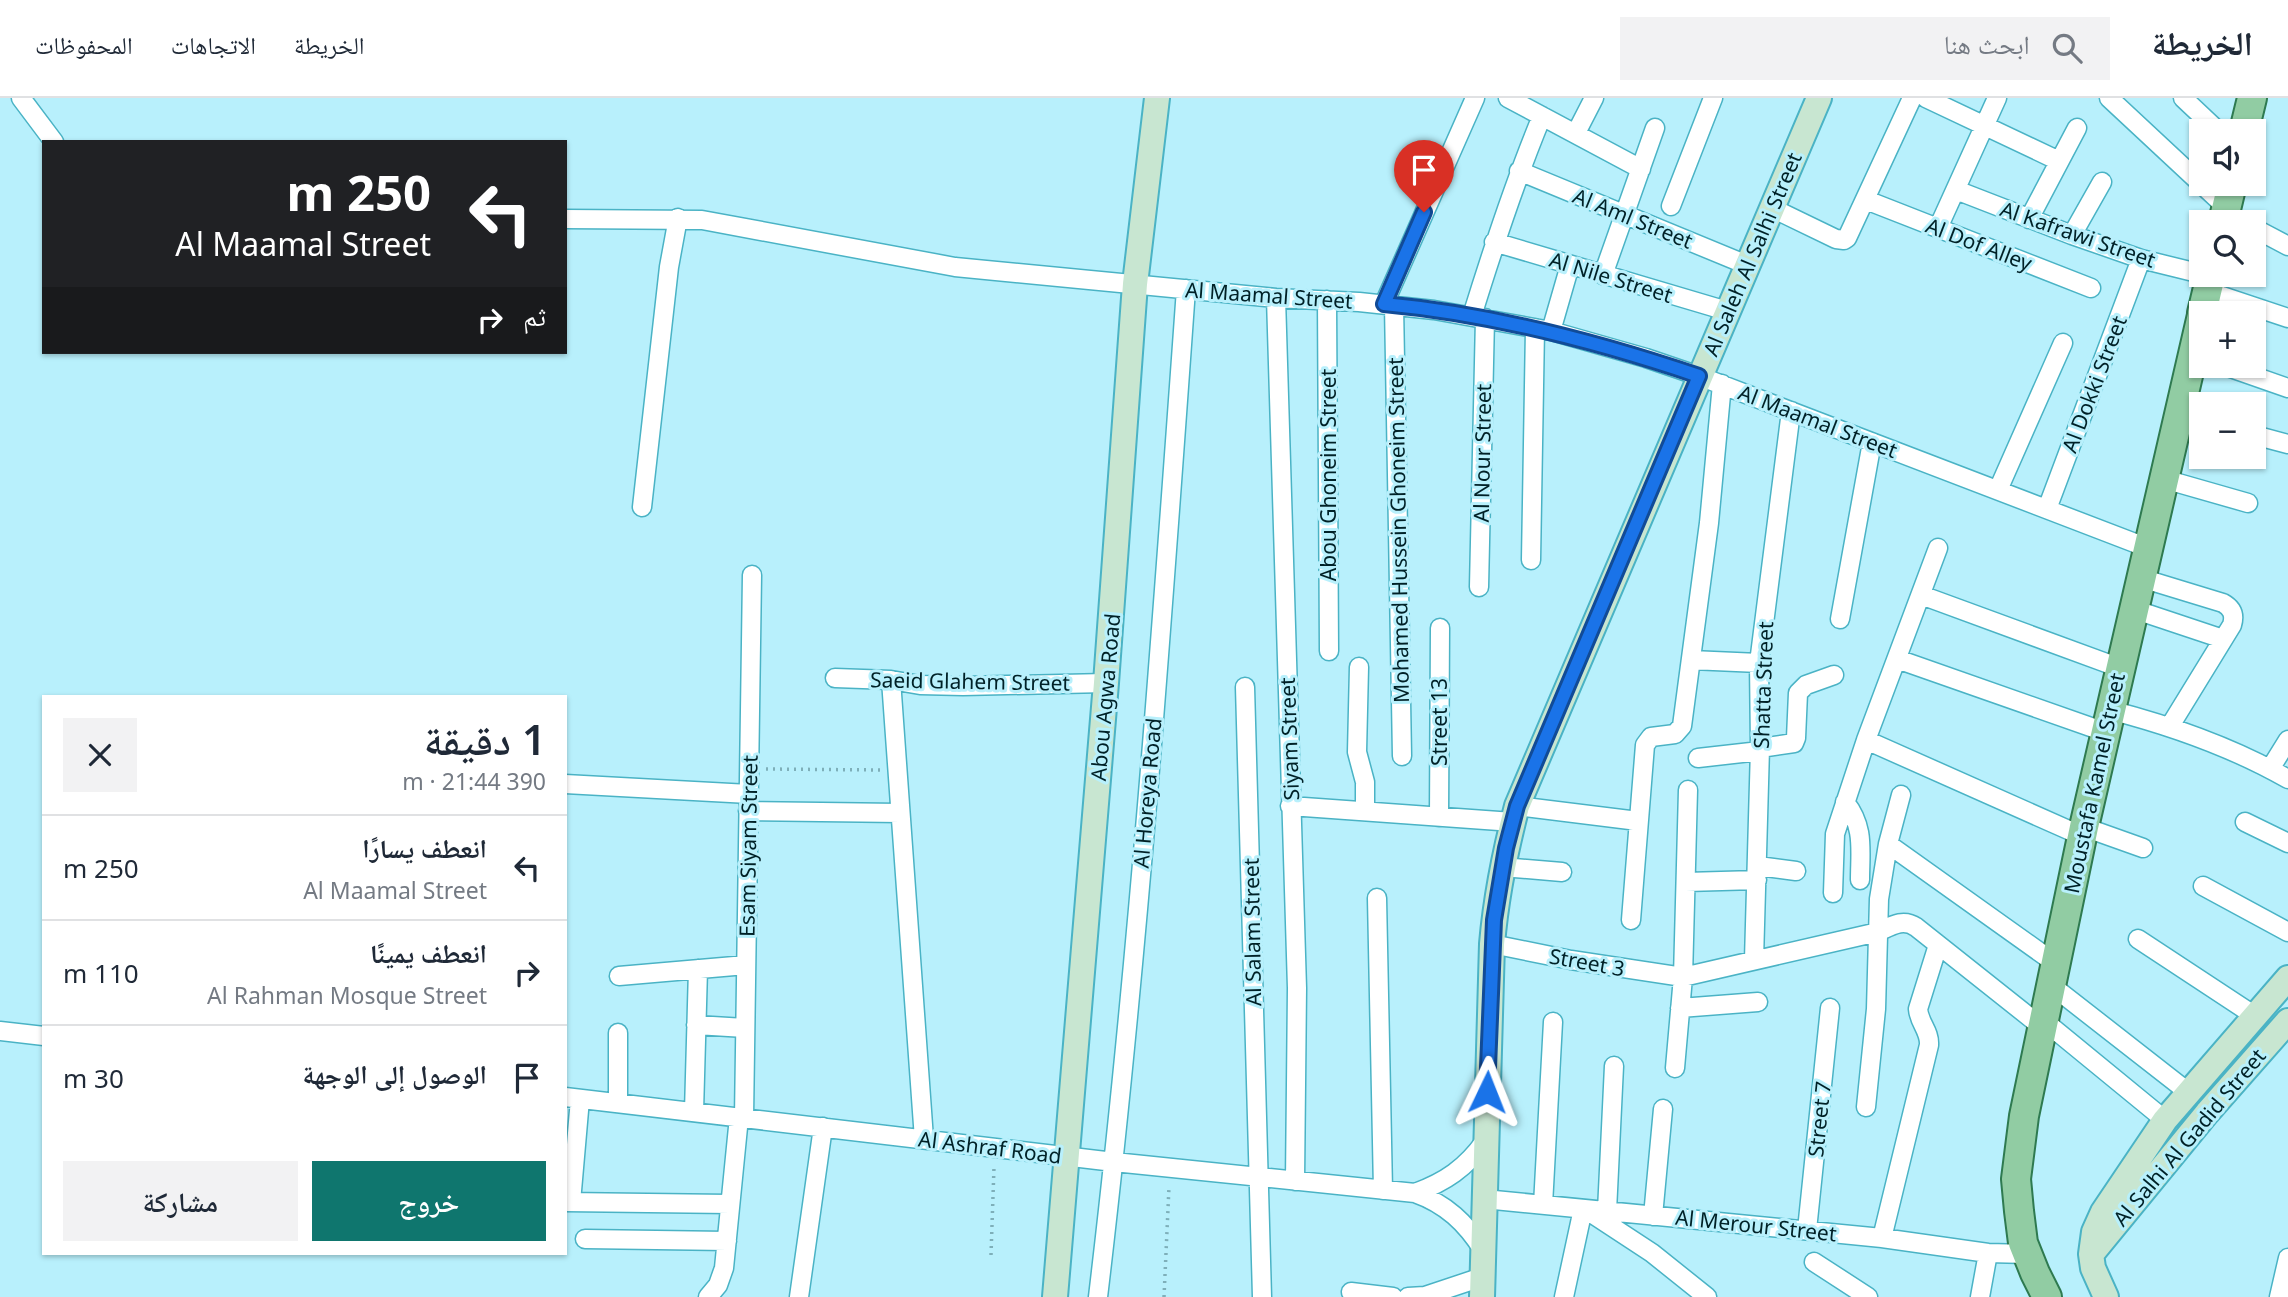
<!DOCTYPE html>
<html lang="ar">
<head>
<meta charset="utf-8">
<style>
	body { margin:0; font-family:"Noto Sans","Noto Naskh Arabic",sans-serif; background:#f2f2f3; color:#1f2937; direction:rtl; height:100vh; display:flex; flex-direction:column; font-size:26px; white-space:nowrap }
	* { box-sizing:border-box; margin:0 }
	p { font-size:23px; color:#747a83 }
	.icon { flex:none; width:38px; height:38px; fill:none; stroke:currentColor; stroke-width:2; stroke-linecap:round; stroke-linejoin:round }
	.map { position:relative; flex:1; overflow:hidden; direction:ltr }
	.panel { position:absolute; left:42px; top:597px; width:525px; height:560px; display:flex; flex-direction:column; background:#fff; border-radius:0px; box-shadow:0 2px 5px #0004; direction:rtl }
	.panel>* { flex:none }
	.guide { position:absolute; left:42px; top:42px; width:525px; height:214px; border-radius:0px; box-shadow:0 2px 5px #0004; direction:rtl; background:#202124; color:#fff; overflow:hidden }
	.buttons { position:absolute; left:2189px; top:21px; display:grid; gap:14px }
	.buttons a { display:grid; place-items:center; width:77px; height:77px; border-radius:0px; background:#fff; box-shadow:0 2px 5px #0004; font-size:35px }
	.pin { position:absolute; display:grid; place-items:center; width:60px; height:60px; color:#fff; margin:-72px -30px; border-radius:50% 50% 50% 0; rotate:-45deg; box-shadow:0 0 7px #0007 }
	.pin .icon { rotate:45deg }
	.me { position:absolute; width:77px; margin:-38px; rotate:2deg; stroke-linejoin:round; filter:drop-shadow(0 0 5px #0008) }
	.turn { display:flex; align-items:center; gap:24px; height:147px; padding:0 21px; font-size:32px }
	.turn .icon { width:91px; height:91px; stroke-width:2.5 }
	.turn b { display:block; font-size:49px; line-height:60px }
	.then { display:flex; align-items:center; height:66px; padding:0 21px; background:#0003; gap:14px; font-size:26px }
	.round { display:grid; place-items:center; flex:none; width:74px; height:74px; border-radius:0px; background:#f2f2f3 }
	.headline { display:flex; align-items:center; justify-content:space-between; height:119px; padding:0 21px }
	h1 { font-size:42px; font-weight:600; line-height:52px }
	.primary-button { display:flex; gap:14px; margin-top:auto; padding:14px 21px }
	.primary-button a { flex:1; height:80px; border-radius:0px; background:#0f766e; color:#fff; font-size:28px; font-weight:600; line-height:80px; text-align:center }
	.primary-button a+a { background:#f2f2f3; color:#1f2937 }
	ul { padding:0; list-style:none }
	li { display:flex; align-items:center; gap:21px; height:105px; padding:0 21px; border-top:2px solid #e0e1e3 }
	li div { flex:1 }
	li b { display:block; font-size:26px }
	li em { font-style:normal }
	header { display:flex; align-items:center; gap:42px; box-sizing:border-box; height:98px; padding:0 35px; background:#fff; border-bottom:2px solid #e0e1e3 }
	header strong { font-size:33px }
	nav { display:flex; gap:38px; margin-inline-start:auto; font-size:24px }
	.search { width:490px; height:63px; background:#f2f2f3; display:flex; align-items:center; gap:18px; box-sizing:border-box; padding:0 24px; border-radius:0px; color:#747a83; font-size:26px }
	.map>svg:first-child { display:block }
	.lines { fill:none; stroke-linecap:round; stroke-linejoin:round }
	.street-casing { stroke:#4ab3c5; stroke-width:21 }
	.secondary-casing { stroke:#4ab3c5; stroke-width:28 }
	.primary-casing { stroke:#2e7a50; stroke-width:32 }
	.path { stroke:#7eafb9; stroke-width:3.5; stroke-dasharray:2 5; stroke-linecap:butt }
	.street { stroke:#fff; stroke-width:18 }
	.secondary { stroke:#c8e6d1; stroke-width:24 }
	.primary { stroke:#91cca3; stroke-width:28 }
	.route-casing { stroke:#114b97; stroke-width:18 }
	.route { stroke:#1a73e8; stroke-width:12 }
	.labels { text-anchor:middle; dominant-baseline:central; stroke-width:6; stroke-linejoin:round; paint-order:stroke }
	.street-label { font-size:21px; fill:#002127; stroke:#b8f0fc }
</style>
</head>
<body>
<header>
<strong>الخريطة</strong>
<div class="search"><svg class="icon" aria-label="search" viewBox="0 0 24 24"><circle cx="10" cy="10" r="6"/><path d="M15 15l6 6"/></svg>ابحث هنا</div>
<nav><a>الخريطة</a><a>الاتجاهات</a><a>المحفوظات</a></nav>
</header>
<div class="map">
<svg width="2288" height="1199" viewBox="0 0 2288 1199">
	<rect width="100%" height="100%" fill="#b8f0fc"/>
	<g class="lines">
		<defs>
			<path id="street" d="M21,0L54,44
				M1508,0L1641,71
				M1926,0L2059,63
				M2109,0L2226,109
				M2183,0L2218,33
				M1576,35L1594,0
				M1519,73L1747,167
				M1956,92L2072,137L2141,161L2202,176
				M1866,102L2091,190
				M1671,108L1713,0
				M1772,110L1836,141L1844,142L1847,140L1912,0
				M565,121L702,122L955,169L1276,200L1359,204L1434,212L1551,233L1646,260L1699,278L2148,450
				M2029,121L2077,30
				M1938,130L1997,0
				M2254,130L2288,148
				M2072,137L2102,84
				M1494,144L1727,213
				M1603,177L1655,30
				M2207,193L2288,220
				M1276,200L1297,890L1295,1083
				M1327,202L1329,553
				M1384,206L1475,0
				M1394,207L1402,658
				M1472,218C1493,150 1515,83 1542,18
				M1551,233L1570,167
				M2225,268L2288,290
				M2178,319L2202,324
				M2254,337L2288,346
				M2164,381L2248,405
				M1998,392L2063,245
				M642,409L669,169L678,120
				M2047,411L2141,161
				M1531,462L1535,230
				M2141,480L2223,505C2232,510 2235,517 2232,527L2170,628
				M1479,489L1485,220
				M1921,497L2120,570
				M2133,511L2223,541
				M1840,521L1872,344
				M1897,561L2105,634
				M1691,562L1759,565
				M1359,569L1357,654L1365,684V713
				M835,580L891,582L920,587L963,588L1106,585
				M891,582L924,1041
				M1245,589L1262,1199
				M2110,612C2172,628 2232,649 2288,681
				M1866,642L2082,738
				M1760,650L1794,645L1796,640L1798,595L1806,587L1834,577
				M1698,660L1760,653
				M2270,671L2288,642
				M565,686L749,696
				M1845,704C1865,729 1860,752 1860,782
				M1290,708L1513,724
				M1517,708L1638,723
				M748,713L900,715
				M1439,719L1440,530
				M2245,724L2288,745
				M2084,729L2143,750
				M1888,746L2055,865
				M1758,768L1796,773
				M1502,769L1562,774
				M1686,784L1757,782
				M2203,788L2288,834
				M1833,795L1835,736L1866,642L1938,450
				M1377,800L1383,1092
				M1631,822L1645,647L1651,639L1675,636L1682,628L1709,425L1722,286
				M2138,841L2255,918
				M1492,846L1571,862L1683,879L1878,834C1891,828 1903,820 1916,829L2042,929
				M1754,862L1760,650L1759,565L1791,313
				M619,878L746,867
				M2051,887L2188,994
				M1680,910L1758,904
				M2043,922L2165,1022
				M696,927L745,930
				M0,933L44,938
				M618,935V1005
				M1675,970L1683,879L1688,692
				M565,999L1114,1064L1415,1095C1446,1106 1466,1125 1483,1152
				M1866,1009L1876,911L1879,801L1888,746L1901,697
				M694,1014L698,871
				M744,1020L752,477
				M1415,1095C1445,1084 1466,1070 1485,1043
				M1484,1101L1882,1140L1988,1155L2027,1156
				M565,1104L730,1106
				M571,1104L580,1001
				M1543,1107L1553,924
				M1588,1113L1652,1155L1707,1199
				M1607,1113L1614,968
				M1653,1118L1663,1011
				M1807,1132L1830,910
				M1882,1140L1929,947C1930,933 1919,925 1918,911L1938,847
				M585,1141L727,1143
				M1814,1164L1868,1199
				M1351,1194L1393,1199
				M708,1199L718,1187L724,1170L739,1019
				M799,1199L823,1029
				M1098,1199C1138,864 1162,527 1186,191
				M1408,1199L1425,1198L1482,1179
				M1564,1199L1583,1111
				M1980,1199L1988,1155
				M2279,1199L2288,1160"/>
			<path id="secondary" d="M2094,1153L2207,1015L2288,923
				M1055,1199L1106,585L1135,186L1157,0
				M1482,1199L1492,846C1496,799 1505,754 1517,708L1819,0
				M2106,1199L2093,1170L2091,1156L2094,1134L2103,1114L2165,1022L2288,880"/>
			<path id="primary" d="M2244,33L2252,0
				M2223,124L2232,86
				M2202,215L2211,177
				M2047,1199L2035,1175L2023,1145L2019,1113L2016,1081L2024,1018L2084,729L2202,217"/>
		</defs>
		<use href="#street" class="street-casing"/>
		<use href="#secondary" class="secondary-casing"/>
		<use href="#primary" class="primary-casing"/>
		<path class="path" d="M766,671L881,672
			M991,1157L994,1069
			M1164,1199L1169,1089"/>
		<use href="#street" class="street"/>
		<use href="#secondary" class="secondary"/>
		<use href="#primary" class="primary"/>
	</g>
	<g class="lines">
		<defs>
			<path id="route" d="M1424,114L1384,206C1492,216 1596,243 1699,278L1517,708L1506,750L1494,822L1487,994"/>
		</defs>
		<use href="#route" class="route-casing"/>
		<use href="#route" class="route"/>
	</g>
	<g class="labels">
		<g class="street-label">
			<text transform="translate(1633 120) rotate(22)">Al Aml Street</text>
			<text transform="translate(2078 136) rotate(19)">Al Kafrawi Street</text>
			<text transform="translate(1979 146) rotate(21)">Al Dof Alley</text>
			<text transform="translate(1752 156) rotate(-67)">Al Saleh Al Salhi Street</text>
			<text transform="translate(1611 179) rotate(17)">Al Nile Street</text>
			<text transform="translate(1269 197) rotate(4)">Al Maamal Street</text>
			<text transform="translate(2094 286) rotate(-69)">Al Dokki Street</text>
			<text transform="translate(1818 323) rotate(21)">Al Maamal Street</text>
			<text transform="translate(1482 355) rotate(-89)">Al Nour Street</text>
			<text transform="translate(1328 377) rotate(-90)">Abou Ghoneim Street</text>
			<text transform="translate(1398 432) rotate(-91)">Mohamed Hussein Ghoneim Street</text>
			<text transform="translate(970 583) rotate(1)">Saeid Glahem Street</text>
			<text transform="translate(1763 587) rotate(-88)">Shatta Street</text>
			<text transform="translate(1105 599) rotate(-85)">Abou Agwa Road</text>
			<text transform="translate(1439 624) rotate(-90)">Street 13</text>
			<text transform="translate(1289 641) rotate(-92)">Siyam Street</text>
			<text transform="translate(2094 685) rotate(-78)">Moustafa Kamel Street</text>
			<text transform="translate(1147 695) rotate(-85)">Al Horeya Road</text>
			<text transform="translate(748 748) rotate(-89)">Esam Siyam Street</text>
			<text transform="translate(1252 834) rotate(-91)">Al Salam Street</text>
			<text transform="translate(1587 864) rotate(10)">Street 3</text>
			<text transform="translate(1819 1021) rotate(-84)">Street 7</text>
			<text transform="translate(2189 1039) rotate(-50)">Al Salhi Al Gadid Street</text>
			<text transform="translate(990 1049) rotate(7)">Al Ashraf Road</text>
			<text transform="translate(1756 1127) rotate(6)">Al Merour Street</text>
		</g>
	</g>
</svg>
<div class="buttons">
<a><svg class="icon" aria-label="sound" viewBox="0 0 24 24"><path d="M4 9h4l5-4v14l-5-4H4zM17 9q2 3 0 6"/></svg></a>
<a><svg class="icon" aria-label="search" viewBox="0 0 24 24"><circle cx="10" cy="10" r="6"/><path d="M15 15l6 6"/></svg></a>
<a>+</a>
<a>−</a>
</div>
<div class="pin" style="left:1424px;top:114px;background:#d93025"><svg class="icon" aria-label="arrive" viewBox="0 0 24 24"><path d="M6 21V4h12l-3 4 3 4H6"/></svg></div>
<svg class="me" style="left:1487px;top:994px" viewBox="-20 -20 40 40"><path d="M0-17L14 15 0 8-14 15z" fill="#1a73e8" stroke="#fff" stroke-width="4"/></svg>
<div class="guide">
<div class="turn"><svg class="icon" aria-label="left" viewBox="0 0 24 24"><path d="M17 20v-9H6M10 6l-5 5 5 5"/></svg><div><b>250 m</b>Al Maamal Street</div></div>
<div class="then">ثم<svg class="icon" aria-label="right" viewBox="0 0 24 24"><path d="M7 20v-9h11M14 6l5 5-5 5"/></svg></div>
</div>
<section class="panel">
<div class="headline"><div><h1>1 دقيقة</h1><p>390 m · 21:44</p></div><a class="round"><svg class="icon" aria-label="close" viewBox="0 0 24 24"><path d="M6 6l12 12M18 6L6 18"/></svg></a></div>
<ul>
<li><svg class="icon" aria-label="left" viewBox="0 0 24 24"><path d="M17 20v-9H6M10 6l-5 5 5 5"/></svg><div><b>انعطف يسارًا</b><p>Al Maamal Street</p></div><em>250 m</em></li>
<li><svg class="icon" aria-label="right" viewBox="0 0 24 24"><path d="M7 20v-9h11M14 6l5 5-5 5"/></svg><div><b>انعطف يمينًا</b><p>Al Rahman Mosque Street</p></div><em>110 m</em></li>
<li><svg class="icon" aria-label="arrive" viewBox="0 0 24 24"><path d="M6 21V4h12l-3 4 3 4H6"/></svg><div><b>الوصول إلى الوجهة</b></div><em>30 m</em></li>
</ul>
<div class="primary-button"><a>خروج</a><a>مشاركة</a></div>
</section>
</div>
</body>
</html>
